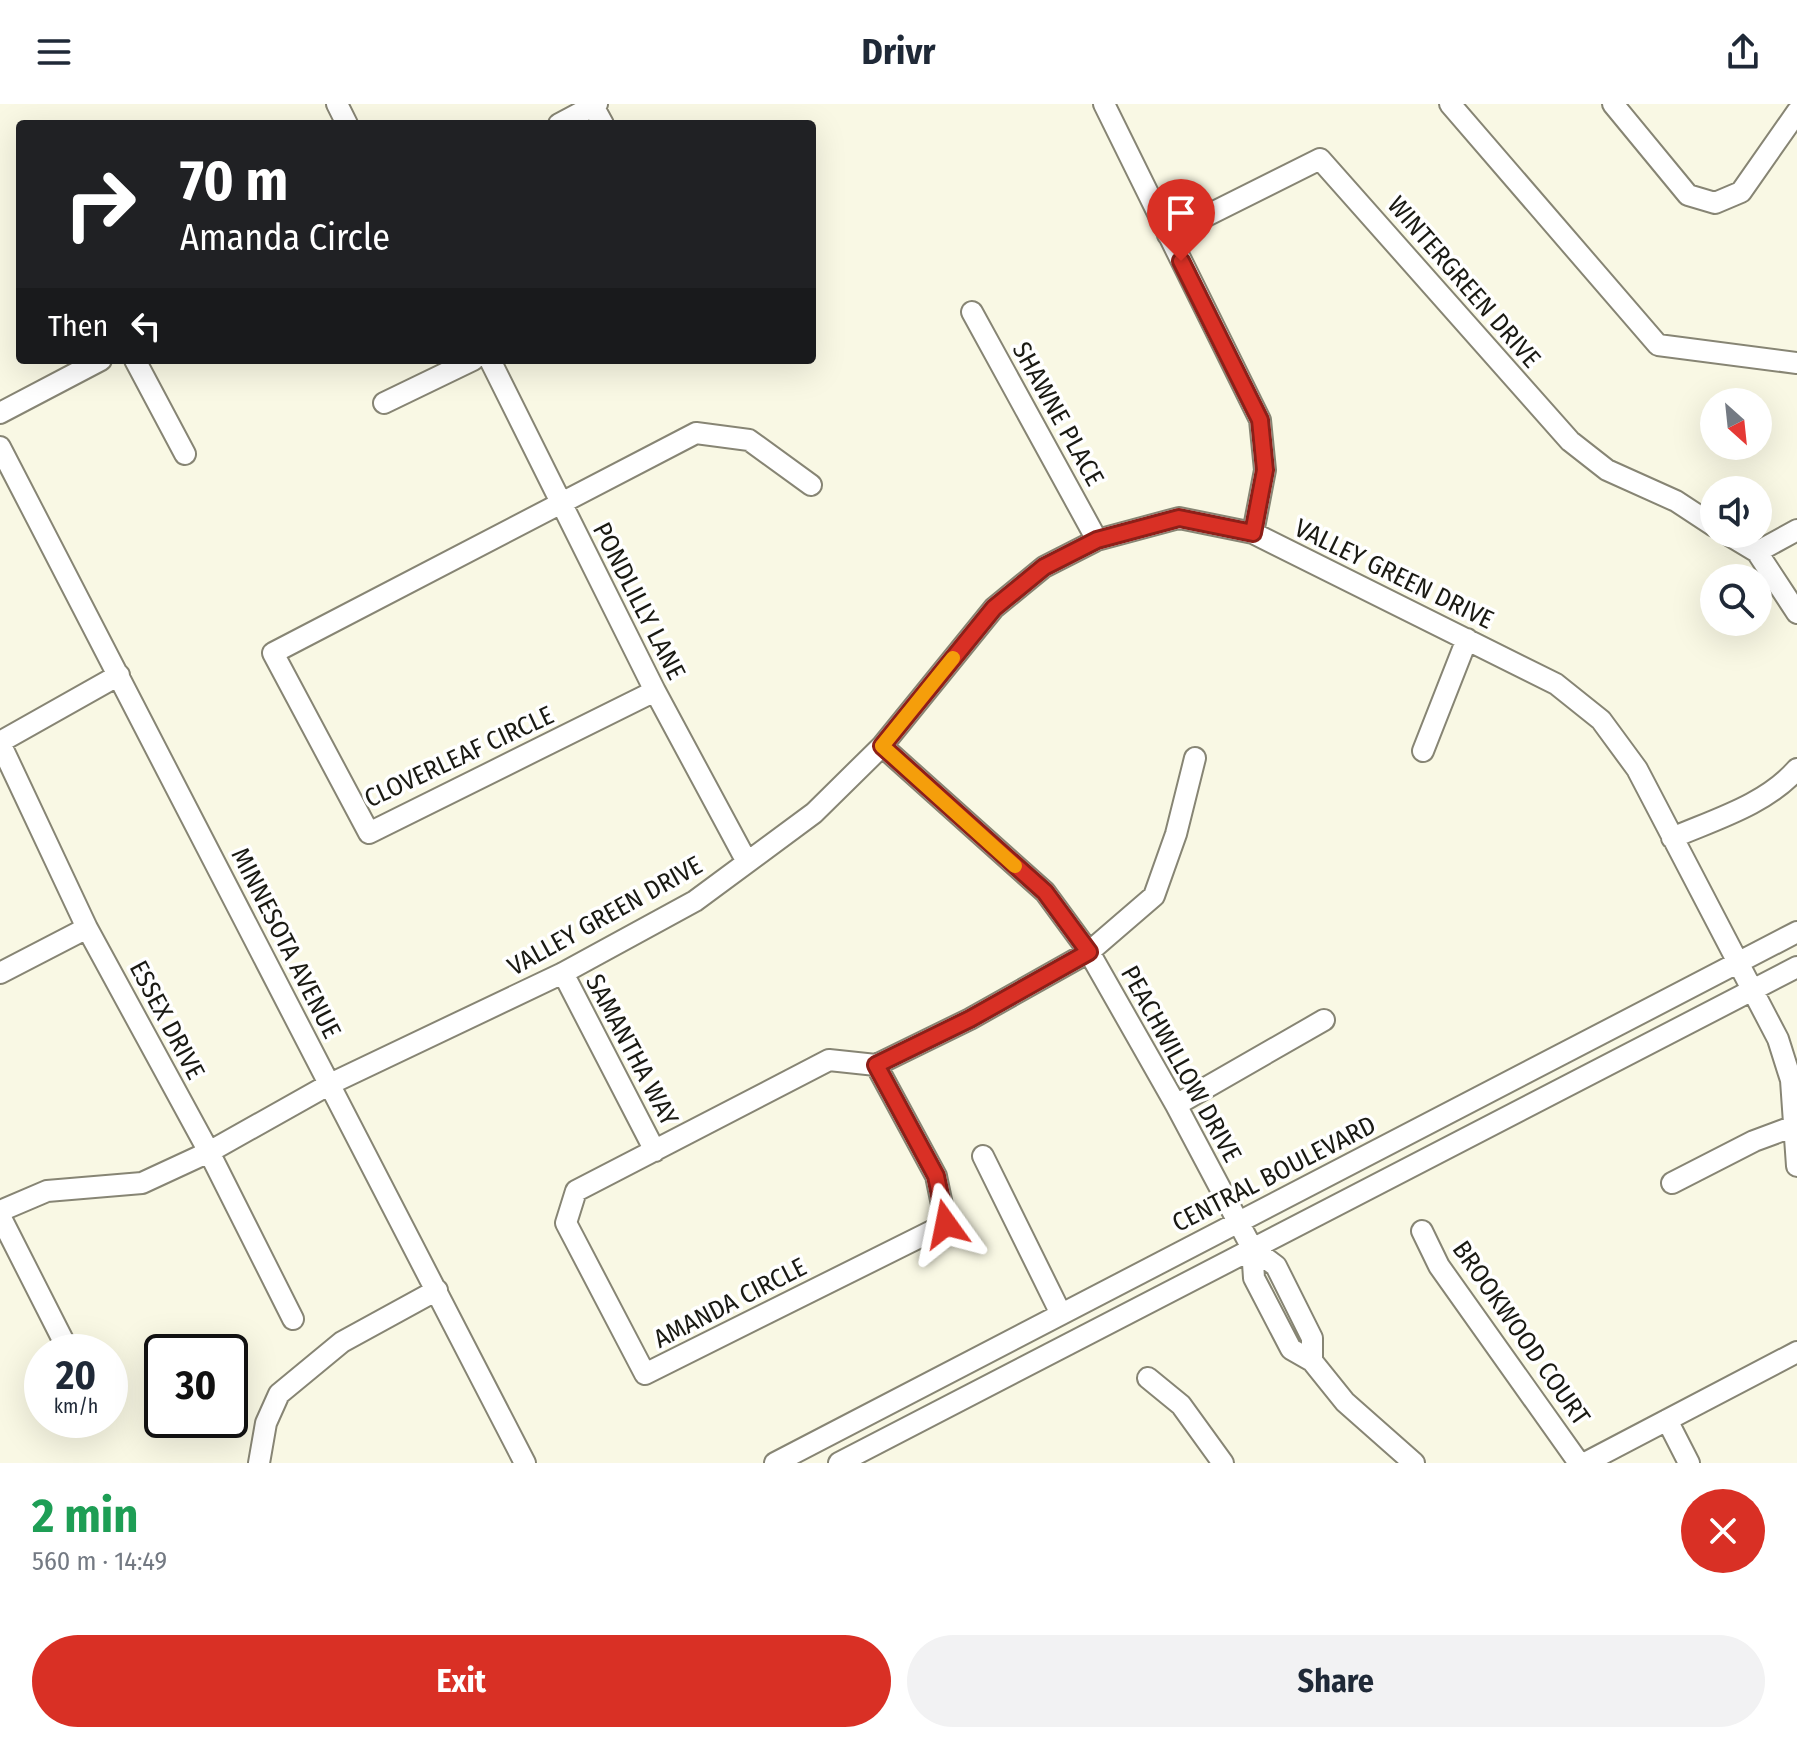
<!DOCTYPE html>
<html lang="en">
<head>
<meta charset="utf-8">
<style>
	body { margin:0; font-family:"Fira Sans Condensed",sans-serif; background:#f2f2f3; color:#1f2937; height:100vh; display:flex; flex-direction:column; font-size:30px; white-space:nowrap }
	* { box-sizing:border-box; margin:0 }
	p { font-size:26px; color:#747a83 }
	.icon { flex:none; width:44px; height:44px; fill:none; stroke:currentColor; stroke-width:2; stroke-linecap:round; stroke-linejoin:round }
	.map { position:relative; height:1359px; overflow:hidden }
	.panel { display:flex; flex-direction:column; background:#fff; flex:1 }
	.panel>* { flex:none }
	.hud { position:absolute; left:16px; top:16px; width:800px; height:244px; border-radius:8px; box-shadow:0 8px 32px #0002; background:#202124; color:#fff; overflow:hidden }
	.needle { width:52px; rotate:153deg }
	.buttons { position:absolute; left:1700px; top:284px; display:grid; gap:16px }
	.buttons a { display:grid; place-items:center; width:72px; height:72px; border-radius:50%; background:#fff; box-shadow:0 8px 32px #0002; font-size:40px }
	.speed { position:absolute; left:24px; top:1230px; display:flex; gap:16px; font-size:40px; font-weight:700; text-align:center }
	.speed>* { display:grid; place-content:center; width:104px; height:104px; border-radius:50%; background:#fff; box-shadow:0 8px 32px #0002; line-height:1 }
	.speed small { font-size:20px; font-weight:400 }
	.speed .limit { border:4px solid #111; border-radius:12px; background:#fff; color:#111 }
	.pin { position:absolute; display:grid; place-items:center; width:68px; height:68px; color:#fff; margin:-82px -34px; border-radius:50% 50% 50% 0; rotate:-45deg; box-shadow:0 0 8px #0007 }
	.pin .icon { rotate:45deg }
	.me { position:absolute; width:88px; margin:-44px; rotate:348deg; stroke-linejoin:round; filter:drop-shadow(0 0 6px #0008) }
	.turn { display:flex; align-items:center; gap:28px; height:168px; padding:0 32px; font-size:36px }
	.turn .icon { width:104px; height:104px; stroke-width:2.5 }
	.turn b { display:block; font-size:56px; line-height:68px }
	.then { display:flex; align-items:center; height:76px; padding:0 32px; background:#0003; gap:16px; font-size:30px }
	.round { display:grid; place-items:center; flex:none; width:84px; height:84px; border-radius:42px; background:#f2f2f3 }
	.overview { display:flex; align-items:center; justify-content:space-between; height:136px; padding:0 32px }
	h1 { font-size:48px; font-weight:700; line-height:60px; color:#1e9e55 }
	.cta { display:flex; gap:16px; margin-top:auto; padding:16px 32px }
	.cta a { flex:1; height:92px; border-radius:48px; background:#d93025; color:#fff; font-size:32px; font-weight:700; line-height:92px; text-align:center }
	.cta a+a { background:#f2f2f3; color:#1f2937 }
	header { display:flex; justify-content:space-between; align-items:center; height:104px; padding:0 32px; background:#fff; font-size:36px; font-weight:700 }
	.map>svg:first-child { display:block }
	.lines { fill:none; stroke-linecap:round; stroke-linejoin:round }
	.minor-casing { stroke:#878574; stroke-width:24 }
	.minor { stroke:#fff; stroke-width:20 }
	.route-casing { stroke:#8d1f18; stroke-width:20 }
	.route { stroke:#d93025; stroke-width:14 }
	.slow { stroke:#f59e0b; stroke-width:14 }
	.labels { text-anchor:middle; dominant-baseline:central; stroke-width:7; stroke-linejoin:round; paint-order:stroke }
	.street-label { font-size:26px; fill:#1a1a13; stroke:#fff }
</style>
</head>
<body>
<header><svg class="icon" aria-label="menu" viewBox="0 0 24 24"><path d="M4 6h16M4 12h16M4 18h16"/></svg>Drivr<svg class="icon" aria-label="share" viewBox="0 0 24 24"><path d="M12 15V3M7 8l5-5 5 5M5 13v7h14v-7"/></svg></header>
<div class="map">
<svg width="1797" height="1359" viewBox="0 0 1797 1359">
	<rect width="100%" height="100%" fill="#f9f8e4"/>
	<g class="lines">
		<defs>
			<path id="minor" d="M337,0L347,20
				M592,0L603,20
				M1104,0L1260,316L1265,366L1253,429
				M1450,0L1658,241L1797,259
				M1613,0L1688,91L1715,99L1741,88L1797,8
				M559,20L597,0
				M1168,131L1320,55L1570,337L1607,366L1676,397L1714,422
				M972,208L1097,436
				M135,256L185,350
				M490,256L655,587L747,758
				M384,299L473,256
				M0,309L101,256
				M0,343L525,1359
				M1727,430L1757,448L1797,509
				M1757,448L1797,426
				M655,587L369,729L273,549L696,329L749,336L811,381
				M0,638L119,571
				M0,639L87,824L209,1048L293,1215
				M882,642L1045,788L1089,848L1176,1001L1252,1144L1254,1174L1291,1245L1312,1257L1345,1298L1414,1359
				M1423,647L1467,535
				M1672,734C1716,715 1765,701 1797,665
				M0,869L87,824
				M563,869L655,1047
				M876,961L936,1072L946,1120L645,1270L566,1119L576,1087L829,956L876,961L970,915L1089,848L1154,792L1176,730L1195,654
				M1176,1001L1324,916
				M983,1052L1061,1210
				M1672,1079L1754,1037L1797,1021
				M0,1107L47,1087L142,1079L209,1048L330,980L563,869L695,797L814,709L882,642L994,504L1044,463L1097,436L1179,414L1253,429L1556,580L1601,616L1637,665L1778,935L1791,976L1797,1062
				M0,1112L69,1248
				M1422,1127L1439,1162L1579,1359
				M1252,1144L1276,1162L1312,1234V1257
				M1148,1274L1181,1301L1223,1359
				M1667,1316L1689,1359
				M259,1359L266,1319L279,1290L342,1238L437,1186
				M775,1359L1797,828
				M839,1359L1797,863
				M1585,1359L1797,1248"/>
		</defs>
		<use href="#minor" class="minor-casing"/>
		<use href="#minor" class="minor"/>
	</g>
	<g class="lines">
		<defs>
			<path id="route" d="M946,1120L936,1072L876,961L970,915L1089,848L1045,788L882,642L994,504L1044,463L1097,436L1179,414L1253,429L1265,366L1260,316L1181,157"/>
		</defs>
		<use href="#route" class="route-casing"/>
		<use href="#route" class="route"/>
		<path class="slow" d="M953,554L882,642L1015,762"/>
	</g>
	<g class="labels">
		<g class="street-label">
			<text transform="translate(1464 178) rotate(49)">WINTERGREEN DRIVE</text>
			<text transform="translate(1058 310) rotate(61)">SHAWNE PLACE</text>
			<text transform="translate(1394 470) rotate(26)">VALLEY GREEN DRIVE</text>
			<text transform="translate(639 497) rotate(63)">PONDLILLY LANE</text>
			<text transform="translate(459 653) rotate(-25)">CLOVERLEAF CIRCLE</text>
			<text transform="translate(605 812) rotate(-29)">VALLEY GREEN DRIVE</text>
			<text transform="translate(286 839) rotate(63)">MINNESOTA AVENUE</text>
			<text transform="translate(167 916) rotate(62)">ESSEX DRIVE</text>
			<text transform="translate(632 946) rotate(62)">SAMANTHA WAY</text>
			<text transform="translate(1181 960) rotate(61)">PEACHWILLOW DRIVE</text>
			<text transform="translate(1274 1070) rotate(-27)">CENTRAL BOULEVARD</text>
			<text transform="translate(730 1199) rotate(-27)">AMANDA CIRCLE</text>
			<text transform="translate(1521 1229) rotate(55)">BROOKWOOD COURT</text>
		</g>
	</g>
</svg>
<div class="buttons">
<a><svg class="needle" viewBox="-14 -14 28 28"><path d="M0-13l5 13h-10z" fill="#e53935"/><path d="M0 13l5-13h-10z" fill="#747a83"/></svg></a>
<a><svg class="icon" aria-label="sound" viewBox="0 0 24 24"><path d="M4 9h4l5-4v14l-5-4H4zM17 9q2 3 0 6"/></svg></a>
<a><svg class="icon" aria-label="search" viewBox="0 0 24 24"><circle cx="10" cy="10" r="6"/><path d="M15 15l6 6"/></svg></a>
</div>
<div class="speed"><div>20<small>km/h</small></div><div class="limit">30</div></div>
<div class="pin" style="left:1181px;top:157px;background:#d93025"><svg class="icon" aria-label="arrive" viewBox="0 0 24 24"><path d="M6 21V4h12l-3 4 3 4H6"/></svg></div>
<svg class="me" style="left:946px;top:1120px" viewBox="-20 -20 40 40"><path d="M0-17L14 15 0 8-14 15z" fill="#d93025" stroke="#fff" stroke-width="4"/></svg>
<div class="hud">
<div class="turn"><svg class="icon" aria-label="right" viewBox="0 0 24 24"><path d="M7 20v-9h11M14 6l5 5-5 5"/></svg><div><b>70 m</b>Amanda Circle</div></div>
<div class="then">Then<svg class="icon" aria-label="left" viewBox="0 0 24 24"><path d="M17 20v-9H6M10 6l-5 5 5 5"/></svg></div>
</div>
</div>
<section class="panel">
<div class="overview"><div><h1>2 min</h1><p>560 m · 14:49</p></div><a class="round" style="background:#d93025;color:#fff"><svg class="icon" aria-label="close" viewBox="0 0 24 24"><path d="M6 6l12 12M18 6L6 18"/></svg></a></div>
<div class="cta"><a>Exit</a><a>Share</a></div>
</section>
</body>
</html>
